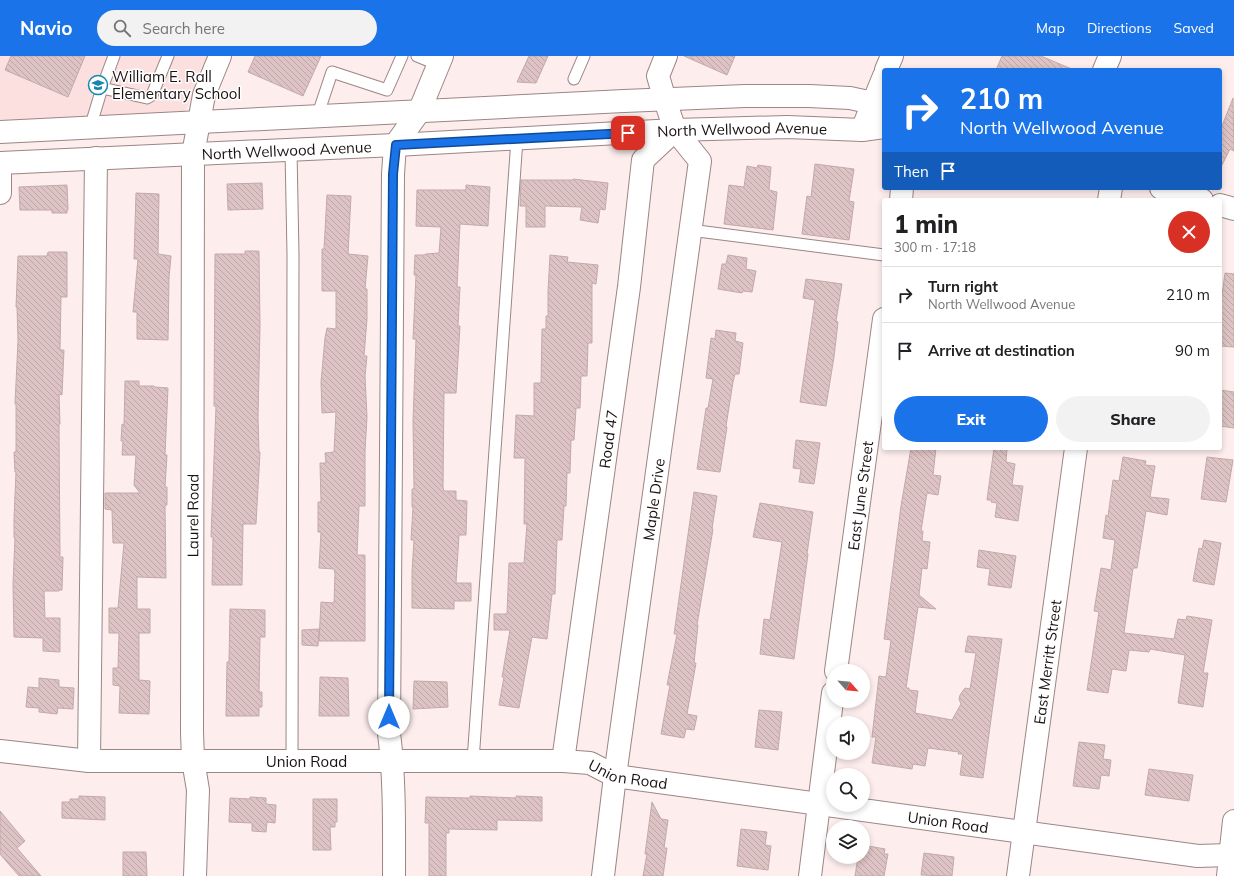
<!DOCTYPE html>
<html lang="en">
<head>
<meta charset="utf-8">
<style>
	body { margin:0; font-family:Mulish,sans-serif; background:#f2f2f2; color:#202124; height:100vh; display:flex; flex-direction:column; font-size:15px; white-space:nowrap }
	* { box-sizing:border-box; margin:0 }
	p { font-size:13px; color:#757577 }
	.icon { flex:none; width:22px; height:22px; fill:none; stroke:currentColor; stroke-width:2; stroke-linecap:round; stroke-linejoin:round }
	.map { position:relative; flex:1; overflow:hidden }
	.drawer { position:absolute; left:882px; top:142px; width:340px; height:252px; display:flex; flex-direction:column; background:#fff; border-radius:4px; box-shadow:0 2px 6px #0003 }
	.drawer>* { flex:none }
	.banner { position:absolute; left:882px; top:12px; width:340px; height:122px; border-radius:4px; box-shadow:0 2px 6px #0003; background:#1a73e8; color:#fff; overflow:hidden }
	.needle { width:26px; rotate:117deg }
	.fabs { position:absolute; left:826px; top:608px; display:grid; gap:8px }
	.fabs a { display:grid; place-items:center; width:44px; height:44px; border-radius:50%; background:#fff; box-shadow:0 2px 6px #0003; font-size:20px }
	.pin { position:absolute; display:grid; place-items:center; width:34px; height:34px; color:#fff; margin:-17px; border-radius:8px; box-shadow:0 2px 6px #0006 }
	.me { position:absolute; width:44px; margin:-22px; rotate:0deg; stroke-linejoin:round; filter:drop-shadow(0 0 3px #0008) }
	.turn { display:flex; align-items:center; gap:14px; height:84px; padding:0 12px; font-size:18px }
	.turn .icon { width:52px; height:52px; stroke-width:2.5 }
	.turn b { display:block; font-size:28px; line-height:34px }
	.then { display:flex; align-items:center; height:38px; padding:0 12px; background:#0003; gap:8px; font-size:15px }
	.round { display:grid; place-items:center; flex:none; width:42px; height:42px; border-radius:21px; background:#f2f2f2 }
	.head { display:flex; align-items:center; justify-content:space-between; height:68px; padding:0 12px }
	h1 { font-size:24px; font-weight:800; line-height:30px }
	.button { display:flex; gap:8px; margin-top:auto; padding:8px 12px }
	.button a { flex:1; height:46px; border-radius:24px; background:#1a73e8; color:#fff; font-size:16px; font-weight:800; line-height:46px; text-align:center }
	.button a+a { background:#f2f2f2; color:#202124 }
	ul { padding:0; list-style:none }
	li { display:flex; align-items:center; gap:12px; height:56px; padding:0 12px; border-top:1px solid #e0e0e0 }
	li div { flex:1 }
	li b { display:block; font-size:15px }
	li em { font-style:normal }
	header { display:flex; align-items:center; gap:24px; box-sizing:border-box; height:56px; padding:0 20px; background:#1a73e8; color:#fff }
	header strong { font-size:19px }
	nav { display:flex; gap:22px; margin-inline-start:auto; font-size:14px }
	.search { width:280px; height:36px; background:#f2f2f2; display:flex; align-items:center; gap:10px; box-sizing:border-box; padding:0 14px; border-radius:22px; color:#757577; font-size:15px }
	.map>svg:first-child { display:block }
	.built { fill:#fce0df }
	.building { fill:url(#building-back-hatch); stroke:#c3aaaa }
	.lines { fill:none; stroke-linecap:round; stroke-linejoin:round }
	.service-casing { stroke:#9c8585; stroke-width:13 }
	.minor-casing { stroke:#9c8585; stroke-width:24 }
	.secondary-casing { stroke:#9c8585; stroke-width:24 }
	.service { stroke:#fff; stroke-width:11 }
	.minor { stroke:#fff; stroke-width:22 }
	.secondary { stroke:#fff; stroke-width:22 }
	.route-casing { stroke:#114b97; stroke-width:10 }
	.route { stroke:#1a73e8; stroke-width:7 }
	.labels { text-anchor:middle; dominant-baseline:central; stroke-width:3; stroke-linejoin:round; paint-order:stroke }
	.poi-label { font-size:15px; fill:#1a1212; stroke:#fff; text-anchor:start }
	.street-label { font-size:15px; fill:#1a1212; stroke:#fff }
</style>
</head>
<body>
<header>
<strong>Navio</strong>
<div class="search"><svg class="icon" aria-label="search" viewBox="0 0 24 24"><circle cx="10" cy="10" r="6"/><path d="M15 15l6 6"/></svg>Search here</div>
<nav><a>Map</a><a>Directions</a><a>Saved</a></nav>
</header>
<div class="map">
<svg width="1234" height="820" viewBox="0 0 1234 820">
	<defs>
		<pattern id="building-back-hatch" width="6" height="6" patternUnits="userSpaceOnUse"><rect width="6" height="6" fill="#ddc3c3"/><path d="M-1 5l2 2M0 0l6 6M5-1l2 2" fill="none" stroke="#bda6a6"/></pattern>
	</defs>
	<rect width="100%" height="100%" fill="#fdeded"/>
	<path class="built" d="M0,0H208L184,59L0,68Z"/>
	<path class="building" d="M11,0H85L68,41L5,14Z
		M255,0H321L303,40L248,16Z
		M529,0H548L536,27L517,26Z
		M684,0H735L727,19Z
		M1002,0H1041L1074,14H996Z
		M1233,42L1234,95L1230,93L1220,113V75Z
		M815,108L854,113L849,145L854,146L849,184L802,178L807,140L811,141Z
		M758,109L771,111L769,134L777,136L773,174L724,168L729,129L744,131L747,110L757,112Z
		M573,123L608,127L605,154L600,153L598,167L580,164L582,151L545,150V171H526V150H520L521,124H573Z
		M262,127L263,153L228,154L227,128Z
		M67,129L68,154H67V157H52V154H20L19,131Z
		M466,129L490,131L488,170L460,168L457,231H460L458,270H460L456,337H444L443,432L444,435H456V444L467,445L466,479H459L456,527H471V545H454V553L412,552V516L414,484H411L413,451H412V433H414L413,365L416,283H413L416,219H414L415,199H424L426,198L439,197L441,171L416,170L417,134H466Z
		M136,137L159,138L158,198L171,200L169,222L168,284L137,283V256H133L138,203H134Z
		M327,139L351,140L348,198L368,200L365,233H367V263L364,300H367L365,320L367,361L365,395V450H359L357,499H365V585H319L321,546L334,547L335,518L334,513L319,512L321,476H318V446H321L320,407H326L325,397L334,396L336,356L322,357L321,326L325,282L327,272L336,273V235H322V193H324Z
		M245,195H259L260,270L258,361L259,396H260L256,468H243L242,529H212L213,481H211L216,350H214L215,198H245Z
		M48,196H67V241H61L60,294H64L62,339L59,338L60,368H59L60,501H63L62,534H59V535H44L45,562H60V596L43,595V582L14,581L13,528L15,482H14V463L16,416H15L14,396H16V348H15L18,285L17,251H16L18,200H47Z
		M550,199L568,201L567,206L598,209L596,228L592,227V287H588L587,320H581L580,352H576L574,384H571L570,417H567L566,450H564L562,484H557L555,538H552L547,583L532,581L519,652L499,649L504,621H502L510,574H494V558H507L509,507H524L527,468H524L525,402H514L516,359L534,360V327H541L542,273H546V260H548V235Z
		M728,199L747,202L746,213L756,215L752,236L743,235L742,237L718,233L722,208H726Z
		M1225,217L1234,218V291L1220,290V254Z
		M806,223L842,228L836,265L838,266L834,301L826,350L800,346L815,244L803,242Z
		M716,274L736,277L735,285L743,287L739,318H735L733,326L726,370L727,371L720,416L697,413L706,352H708L713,323L706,322L711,282L715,283Z
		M125,325H139V330H154L155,331L168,332L165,399H167L165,431H167V449H165L166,522L137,521V553H150V577H139V624L150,625L149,658L119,657L120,630L113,629V612H118L119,577H109V552H118L124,487H113L112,454L105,453V437H140L134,429L136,399H122L123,385H121L122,368L124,369Z
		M1220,334L1234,336V372L1220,370Z
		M796,384L820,387L814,428L799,426L801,413L793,412Z
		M911,392H936L933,419L941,420L938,439L927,437L921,475H923L922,485L930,486L927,513L922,512L919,539L936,553L918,551L906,632H909V634L918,635L915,657L952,664L961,648L959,643L960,639L965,632L970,633L976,597L965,596L968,580L1002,583L983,722L960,719L963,698H958L959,696L928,692L925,710L913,708L912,713L872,707L876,681H872L879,620L886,621L891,584L884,583L901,450Z
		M994,392H1007L1006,406L1015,408L1012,429L1023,430L1018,465L995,461L997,447L991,446L992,444H987Z
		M1123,401L1146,405L1145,409L1155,410L1150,441L1169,443L1167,459L1146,455L1137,512H1133L1124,577L1174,583L1178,563L1186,564L1187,560L1212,564L1203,617H1208L1203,651L1178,647L1185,599L1150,593L1149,596L1129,594L1126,615L1112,613L1108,637L1087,634L1099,556L1094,555L1101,512L1111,514L1115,484L1103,482L1106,459L1108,460L1113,424L1119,425Z
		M1207,401L1233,404L1226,446L1201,443Z
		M694,436L717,440L712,473H713L697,569H698L694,607H696L687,658L697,660L694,674L686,673L684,682L661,678L670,629H667L677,578H674Z
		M760,447L813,456L807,498H808L794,603L760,598L764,563L770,564L782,486L753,481Z
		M1204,484L1221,487L1214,529L1193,525L1199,492L1202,493Z
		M979,494L1016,500L1011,532L988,529L990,513L977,511Z
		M230,553L265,554V581H260L259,636H262V651H259V660H226L227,606H229Z
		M319,573L318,590L302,589V574Z
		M320,621L348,622L349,660H319Z
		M39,622L59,624V631L74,632L73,653L58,652L57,658L39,656V652L26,651L28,631L39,632Z
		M414,625L447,626L448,651L413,653Z
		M759,654L782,656L778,694L755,691Z
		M1079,686L1105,689L1103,703L1111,704L1109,720L1101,719L1099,733L1073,730Z
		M1149,713L1193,719L1189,745L1145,739Z
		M79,740L105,741V764L62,762V746H70V743H79Z
		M470,740L516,742V740L542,741V765L497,764V774L449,773V777H446V820H429V767H425L426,741L470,742Z
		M250,741L266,742V748L276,749L275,767L267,766L266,776L252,775V767L229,766L230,742L250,743Z
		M313,743H337V766H335V771H330L331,794H313Z
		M652,746L661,763L668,764L664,792H667L663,820H643L647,798H645Z
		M0,755L25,785L17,792L41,820H19L0,798Z
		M741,773L767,776L765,789L771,790L768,814L737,810Z
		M863,789L885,793L884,798H888L884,820H855L858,801H863Z
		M123,796H146L147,820H123Z
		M924,797L954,801L952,820L921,819Z"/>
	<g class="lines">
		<defs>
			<path id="service" d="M417,0L439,9
				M574,23L584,0
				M102,32L147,42L152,39L168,0
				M317,61L332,16L387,34L402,0
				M90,72L102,32L114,0
				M291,94L293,199L292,705
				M690,174L884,199
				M473,705L517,83"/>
			<g id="minor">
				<path d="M886,14L892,0"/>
				<path d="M1104,14L1110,0"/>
				<path d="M862,74L884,20"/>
				<path d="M0,137V107"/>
				<path d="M901,144L902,132"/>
				<path d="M1109,144L1111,132"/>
				<path id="s1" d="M836,615L884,263"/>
				<path id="s2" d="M0,695L89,705H563L590,707L615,720L1198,800L1229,799"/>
				<path d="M89,705L96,102"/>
				<path id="s3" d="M563,705L629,231L643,104L675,74"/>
				<path id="s4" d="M195,820L198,734L193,704L192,676L193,98L204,39L220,0"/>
				<path d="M394,820C394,772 395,724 389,677L393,118L395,89L419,56L442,0"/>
				<path id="s5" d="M603,820L615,720L700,105L675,74L665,44L658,20L666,0"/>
				<path d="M810,820L833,637"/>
				<path id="s6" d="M1018,820L1076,392"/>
				<path d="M1228,820L1234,765"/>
			</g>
			<g id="secondary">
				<path d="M0,76L624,45L745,40H809L850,42L873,47L884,53"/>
				<path id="s7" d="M0,107L395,89L675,74L787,71L862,74L884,71"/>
				<path d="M1161,132L1202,144"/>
				<path d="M1220,149L1234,153"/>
			</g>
		</defs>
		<use href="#service" class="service-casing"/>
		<use href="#minor" class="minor-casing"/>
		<use href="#secondary" class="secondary-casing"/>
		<use href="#service" class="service"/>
		<use href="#minor" class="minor"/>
		<use href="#secondary" class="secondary"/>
	</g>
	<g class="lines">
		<defs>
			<path id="route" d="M389,661L393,118L396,89L628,77"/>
		</defs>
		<use href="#route" class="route-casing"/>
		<use href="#route" class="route"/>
	</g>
	<defs>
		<symbol id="school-ring" viewBox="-11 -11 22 22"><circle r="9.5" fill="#fff" stroke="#1786ad" stroke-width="1.5"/><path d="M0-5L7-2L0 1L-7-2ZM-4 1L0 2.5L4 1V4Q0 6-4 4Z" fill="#1786ad"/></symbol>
	</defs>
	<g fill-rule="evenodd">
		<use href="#school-ring" x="87" y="18" width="22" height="22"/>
	</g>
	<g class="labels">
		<g class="poi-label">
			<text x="112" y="20">William E. Rall<tspan x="112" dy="17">Elementary School</tspan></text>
		</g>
		<g class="street-label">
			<text stroke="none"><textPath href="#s7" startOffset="743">North Wellwood Avenue</textPath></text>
			<text stroke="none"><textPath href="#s7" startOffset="287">North Wellwood Avenue</textPath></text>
			<text stroke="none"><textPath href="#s3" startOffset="325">Road 47</textPath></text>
			<text stroke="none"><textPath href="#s1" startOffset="177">East June Street</textPath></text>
			<text stroke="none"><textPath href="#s5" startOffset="380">Maple Drive</textPath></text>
			<text stroke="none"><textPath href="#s4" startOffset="361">Laurel Road</textPath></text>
			<text stroke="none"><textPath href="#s6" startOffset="216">East Merritt Street</textPath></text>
			<text stroke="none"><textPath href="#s2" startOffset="307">Union Road</textPath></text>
			<text stroke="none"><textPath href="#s2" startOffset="631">Union Road</textPath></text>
			<text stroke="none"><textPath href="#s2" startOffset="955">Union Road</textPath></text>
		</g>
	</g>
</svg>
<div class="fabs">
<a><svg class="needle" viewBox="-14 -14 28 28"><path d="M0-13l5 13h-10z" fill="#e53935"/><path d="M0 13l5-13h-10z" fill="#757577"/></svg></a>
<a><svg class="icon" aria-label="sound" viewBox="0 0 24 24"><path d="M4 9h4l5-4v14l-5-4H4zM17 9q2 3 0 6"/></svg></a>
<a><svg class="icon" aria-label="search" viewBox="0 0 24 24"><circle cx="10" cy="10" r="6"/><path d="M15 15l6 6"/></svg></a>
<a><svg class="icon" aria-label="layers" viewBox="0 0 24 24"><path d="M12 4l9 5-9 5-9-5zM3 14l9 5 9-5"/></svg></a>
</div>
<div class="pin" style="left:628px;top:77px;background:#d93025"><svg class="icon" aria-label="arrive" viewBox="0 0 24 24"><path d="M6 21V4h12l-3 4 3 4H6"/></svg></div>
<svg class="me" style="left:389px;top:661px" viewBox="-20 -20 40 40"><circle r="19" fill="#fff"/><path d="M0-13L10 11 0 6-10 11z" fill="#1a73e8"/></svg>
<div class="banner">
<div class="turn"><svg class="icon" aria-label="right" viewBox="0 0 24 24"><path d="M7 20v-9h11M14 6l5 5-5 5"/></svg><div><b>210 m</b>North Wellwood Avenue</div></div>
<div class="then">Then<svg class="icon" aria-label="arrive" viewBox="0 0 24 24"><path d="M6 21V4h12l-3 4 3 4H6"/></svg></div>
</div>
<section class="drawer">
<div class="head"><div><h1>1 min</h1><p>300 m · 17:18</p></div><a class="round" style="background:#d93025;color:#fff"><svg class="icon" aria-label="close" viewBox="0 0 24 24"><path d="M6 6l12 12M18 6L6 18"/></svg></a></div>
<ul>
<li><svg class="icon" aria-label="right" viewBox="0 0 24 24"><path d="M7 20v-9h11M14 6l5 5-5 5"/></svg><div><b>Turn right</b><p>North Wellwood Avenue</p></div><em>210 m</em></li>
<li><svg class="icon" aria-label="arrive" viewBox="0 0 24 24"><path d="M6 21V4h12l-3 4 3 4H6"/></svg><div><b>Arrive at destination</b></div><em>90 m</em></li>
</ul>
<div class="button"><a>Exit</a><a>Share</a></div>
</section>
</div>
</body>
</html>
